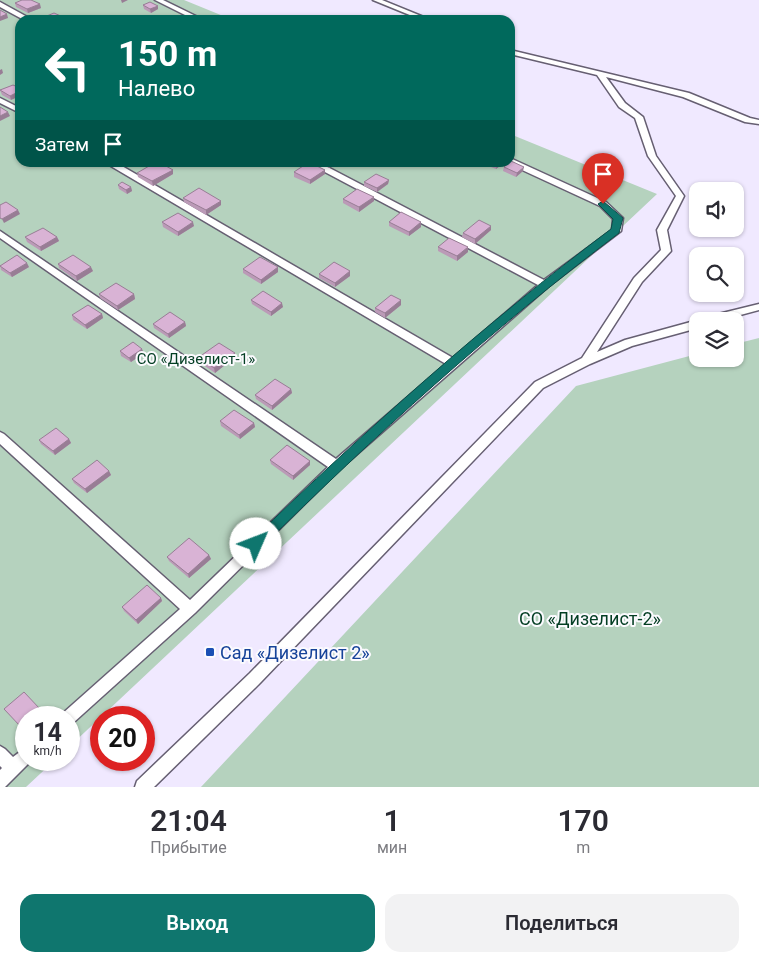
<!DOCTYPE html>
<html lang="ru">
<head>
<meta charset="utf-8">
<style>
	body { margin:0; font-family:Roboto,sans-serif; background:#f2f2f3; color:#2b2b33; height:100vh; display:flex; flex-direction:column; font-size:19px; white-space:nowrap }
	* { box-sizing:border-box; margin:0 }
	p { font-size:16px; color:#7c7c81 }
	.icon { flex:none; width:28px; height:28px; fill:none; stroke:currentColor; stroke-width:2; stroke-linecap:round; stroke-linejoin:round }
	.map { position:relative; height:787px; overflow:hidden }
	.sheet { display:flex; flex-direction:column; background:#fff; flex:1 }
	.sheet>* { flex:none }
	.hud { position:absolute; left:15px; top:15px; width:500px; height:152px; border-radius:15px; box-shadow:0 1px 4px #0004; background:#00695c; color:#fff; overflow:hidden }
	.fabs { position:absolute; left:689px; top:182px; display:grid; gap:10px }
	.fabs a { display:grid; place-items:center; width:55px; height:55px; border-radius:10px; background:#fff; box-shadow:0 1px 4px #0004; font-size:25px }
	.speed { position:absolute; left:15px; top:706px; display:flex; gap:10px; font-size:25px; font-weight:700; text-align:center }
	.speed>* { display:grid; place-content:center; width:65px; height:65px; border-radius:50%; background:#fff; box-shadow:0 1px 4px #0004; line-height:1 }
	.speed small { font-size:12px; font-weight:400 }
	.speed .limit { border:8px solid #d22; background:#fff; color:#111 }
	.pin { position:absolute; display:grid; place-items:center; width:42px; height:42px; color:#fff; margin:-51px -21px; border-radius:50% 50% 50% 0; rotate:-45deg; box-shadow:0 0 5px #0007 }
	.pin .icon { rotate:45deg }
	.me { position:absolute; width:55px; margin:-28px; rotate:46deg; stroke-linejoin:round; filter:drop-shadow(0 0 4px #0008) }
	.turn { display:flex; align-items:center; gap:18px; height:105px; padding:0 20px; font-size:22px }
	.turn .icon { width:65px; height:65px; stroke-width:2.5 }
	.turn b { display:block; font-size:35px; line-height:42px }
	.then { display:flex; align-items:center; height:48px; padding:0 20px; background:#0003; gap:10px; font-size:19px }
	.eta { display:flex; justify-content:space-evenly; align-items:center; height:85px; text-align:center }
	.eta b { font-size:30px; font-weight:600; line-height:35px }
	.button { display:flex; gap:10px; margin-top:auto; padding:10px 20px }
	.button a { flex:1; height:58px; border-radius:15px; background:#0f766e; color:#fff; font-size:20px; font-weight:600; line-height:58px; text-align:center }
	.button a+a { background:#f2f2f3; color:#2b2b33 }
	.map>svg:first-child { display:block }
	.green { fill:#b5d2be }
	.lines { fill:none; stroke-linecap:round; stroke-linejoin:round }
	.service-casing { stroke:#665f72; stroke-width:3 }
	.service { fill:#fff; fill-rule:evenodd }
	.wall { fill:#bb9ab7 }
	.shaded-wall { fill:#987d95 }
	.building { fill:#d9b3d5; stroke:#987d95 }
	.route { fill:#0f766e; stroke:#0a4d48 }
	.transit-dot { fill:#1a4fb4; stroke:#fbfafe; stroke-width:2 }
	.labels { text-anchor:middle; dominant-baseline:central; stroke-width:4; stroke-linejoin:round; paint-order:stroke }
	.park-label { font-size:15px; fill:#033e23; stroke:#fbfafe }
	.near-park-label { font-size:18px; fill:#033e23; stroke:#fbfafe }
	.near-transit-label { font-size:18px; fill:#164399; stroke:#fbfafe; text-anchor:start }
</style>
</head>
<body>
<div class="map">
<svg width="759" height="787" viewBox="0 0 759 787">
	<rect width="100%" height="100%" fill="#f0e9ff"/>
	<path class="green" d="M0,0H184L233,20H20V162H510V134L657,194L69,747V718H26V760H55L26,787H0Z
		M759,338V787H201L576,386L697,354L698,359H735V344Z"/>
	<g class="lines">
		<defs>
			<path id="service" d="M155,0H163L204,20H195Z
				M373,0H382L431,20H422Z
				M0,2L31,19L32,20H24L0,7Z
				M510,50L689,93L750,118L759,120V124L745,122L683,97L606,77L625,103L643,117L656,156L684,196L667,230L671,251L642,282L597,352L625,340L698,320L701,321L702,318L759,304V310L718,321H698V328L632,346L590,364L543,388L260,683L154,787H135L137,781L250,673L535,382L582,358L634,278L661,250L657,230L676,196L648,156L635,118L619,107L597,75L510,54Z
				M0,98L20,108V113L0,103Z
				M510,158L606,202L623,218L621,231L549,286L340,469L195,613L73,723L69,725V718H61L63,713L180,609L0,444V432L4,434L190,600L328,467L0,238V231L336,459L446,364L104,162H115L453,358L538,285L306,162H318L544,280L612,230L613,219L600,206L507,163L510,162Z
				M0,746L5,749L13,757L21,751L26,748V760H32L5,787H0V770L2,768L0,766Z"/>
		</defs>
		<use href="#service" class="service-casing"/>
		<use href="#service" class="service"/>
	</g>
	<path class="wall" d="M15,3L41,8L28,13L16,7Z
		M143,5L158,9L151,13L144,9Z
		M20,29V36L17,34L16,30Z
		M13,85L11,100L2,95L0,90Z
		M318,162H338L329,168Z
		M486,162H505L496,169L486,165Z
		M504,167L523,171L516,177L503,171Z
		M294,172L325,174L310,184L294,177Z
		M137,173L173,174L153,186L138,177Z
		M389,180L388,184L377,192L364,186V182Z
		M118,185L131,187L132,191L127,194L119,189Z
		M183,198L221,201V205L206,215L184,202Z
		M343,199L374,201L359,212L343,203Z
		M162,222L194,226L178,236L163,227Z
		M389,222H421V227L409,236L389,226Z
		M491,226V230L475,244L462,237L463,233Z
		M25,237H57L59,241L41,251L27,242Z
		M438,247L468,252L457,261L438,251Z
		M58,264L93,271L77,281L59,268Z
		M0,265L29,267L12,277L1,270Z
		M278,267V272L261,284L243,273V269Z
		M319,274L350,276L335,287L319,278Z
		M99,294H134L135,299L118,310L100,298Z
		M251,300L283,307L271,316L252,304Z
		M401,305L385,318L375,312V308Z
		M102,314L103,318L87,329L73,320L72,315Z
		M185,322L186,326L169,338L154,328L153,324Z
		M120,351L144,353L131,362L121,356Z
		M235,353V357L215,373L199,362V357Z
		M291,389L292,393L272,410L256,399L255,395Z
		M220,421L254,423L255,427L240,439L221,426Z
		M69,439L71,443L55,455L41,444L39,440Z
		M270,460L310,461V465L293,480L271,464Z
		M109,471L111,475L87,493L74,483L72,479Z
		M209,555L211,559L189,578L169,561L167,557Z
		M161,598L162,601L138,624L124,611L122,607Z"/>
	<path class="shaded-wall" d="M121,0H128L122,3Z
		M40,4L41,8L28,13L27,9Z
		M158,6V9L151,13L150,9Z
		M7,14L8,18L0,21V17Z
		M63,17V20H55Z
		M2,69L3,73L0,75V70Z
		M20,91V96L11,100L10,96Z
		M8,112L10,116L0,121V116Z
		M331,162H338L329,168V164Z
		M500,162H505L496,169L497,165Z
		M524,167L523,171L516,177L517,173Z
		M173,170V174L153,186L152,181Z
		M325,170V174L310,184V180Z
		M389,180L388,184L377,192V188Z
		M131,187L132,191L127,194L126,190Z
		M374,197V201L359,212V207Z
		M221,201V205L206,215V210Z
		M18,210L20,214L4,223L2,219Z
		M193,222L194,226L178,236V232Z
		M421,222V227L409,236V232Z
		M491,226V230L475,244V239Z
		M57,237L59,241L41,251L40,247Z
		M468,247V252L457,261V256Z
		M27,263L29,267L12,277L10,273Z
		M91,267L93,271L77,281L76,276Z
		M278,267V272L261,284V280Z
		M350,271V276L335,287V283Z
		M134,294L135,299L118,310L117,306Z
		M401,300V305L385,318V313Z
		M282,303L283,307L271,316V312Z
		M102,314L103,318L87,329L85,325Z
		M185,322L186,326L169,338L168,334Z
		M142,349L144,353L131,362L129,358Z
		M235,353V357L215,373L214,368Z
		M291,389L292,393L272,410V406Z
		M254,423L255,427L240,439L239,435Z
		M69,439L71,443L55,455L53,451Z
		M310,461V465L293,480V476Z
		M109,471L111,475L87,493L85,489Z
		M209,555L211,559L189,578L188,574Z
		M161,598L162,601L138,624L136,620Z
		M40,709L42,712L36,718H30Z
		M26,721V726L23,730L20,726Z"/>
	<path class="building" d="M22,0H31L40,4L27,9L15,3Z
		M150,2L158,6L150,9L143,5Z
		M0,10L7,14L0,17Z
		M54,13L63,17L55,20H47L42,18Z
		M178,16L186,19L170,20Z
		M13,85L20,88V91L10,96L0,90Z
		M0,107L8,112L0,116Z
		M511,161L524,167L517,173L504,167Z
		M156,162H159L173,170L152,181L137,173Z
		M309,162L325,170L310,180L294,172Z
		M490,162H500L497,165Z
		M376,174L389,180L377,188L364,182Z
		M122,182L131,187L126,190L118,185Z
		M199,188L221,201L206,210L183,198Z
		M357,189L374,197L359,207L343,199Z
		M6,202L18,210L2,219L0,218V205Z
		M401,212L421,222L409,232L389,222Z
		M178,213L193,222L178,232L162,222Z
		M479,220L491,226L475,239L463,233Z
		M43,228L57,237L40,247L25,237Z
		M449,238L468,247L457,256L438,247Z
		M17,255L27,263L10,273L0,266Z
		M73,255L91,267L76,276L58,264Z
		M260,257L278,267L261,280L243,269Z
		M334,262L350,271L335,283L319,274Z
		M116,283L134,294L117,306L99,294Z
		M263,291L282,303L271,312L251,300Z
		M391,295L401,300L385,313L375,308Z
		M88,305L102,314L85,325L72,315Z
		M170,312L185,322L168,334L153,324Z
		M133,342L142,349L129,358L120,351Z
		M219,343L235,353L214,368L199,357Z
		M275,379L291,389L272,406L255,395Z
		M234,410L254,423L239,435L220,421Z
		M56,428L69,439L53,451L39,440Z
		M287,445L310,461L293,476L270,460Z
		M97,460L109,471L85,489L72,479Z
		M189,538L209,555L188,574L167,557Z
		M147,585L161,598L136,620L122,607Z
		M24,692L40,709L30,718H26V721L20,726L4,709Z"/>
	<path class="route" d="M603,201L623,218L619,233C492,329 374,436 261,548H252L250,544L252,540C366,430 484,324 611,229L613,219L598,204Z"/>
	<rect class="transit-dot" x="205" y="647" width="10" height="10" rx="2.5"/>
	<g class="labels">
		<g class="park-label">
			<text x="196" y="359">СО «Дизелист-1»</text>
		</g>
		<g class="near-park-label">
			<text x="590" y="618">СО «Дизелист-2»</text>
		</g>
		<g class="near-transit-label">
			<text x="220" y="652">Сад «Дизелист 2»</text>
		</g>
	</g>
</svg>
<div class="fabs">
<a><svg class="icon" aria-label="sound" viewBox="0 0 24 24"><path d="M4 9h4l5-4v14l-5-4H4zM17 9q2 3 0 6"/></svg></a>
<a><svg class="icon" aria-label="search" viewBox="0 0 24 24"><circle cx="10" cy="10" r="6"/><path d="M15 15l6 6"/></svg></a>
<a><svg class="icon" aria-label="layers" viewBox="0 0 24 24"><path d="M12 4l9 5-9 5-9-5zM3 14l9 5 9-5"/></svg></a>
</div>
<div class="speed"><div>14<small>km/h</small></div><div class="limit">20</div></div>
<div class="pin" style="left:603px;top:204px;background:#d93025"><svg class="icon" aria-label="arrive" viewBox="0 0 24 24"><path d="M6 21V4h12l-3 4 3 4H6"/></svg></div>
<svg class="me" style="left:256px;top:544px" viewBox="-20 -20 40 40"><circle r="19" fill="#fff"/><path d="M0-13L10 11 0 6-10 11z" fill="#0f766e"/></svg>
<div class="hud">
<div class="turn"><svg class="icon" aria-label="left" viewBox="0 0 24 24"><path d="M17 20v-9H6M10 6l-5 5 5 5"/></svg><div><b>150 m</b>Налево</div></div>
<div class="then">Затем<svg class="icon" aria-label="arrive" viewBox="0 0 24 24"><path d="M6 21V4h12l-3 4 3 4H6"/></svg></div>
</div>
</div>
<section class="sheet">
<div class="eta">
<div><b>21:04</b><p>Прибытие</p></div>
<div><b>1</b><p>мин</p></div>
<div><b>170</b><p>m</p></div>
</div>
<div class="button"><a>Выход</a><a>Поделиться</a></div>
</section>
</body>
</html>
